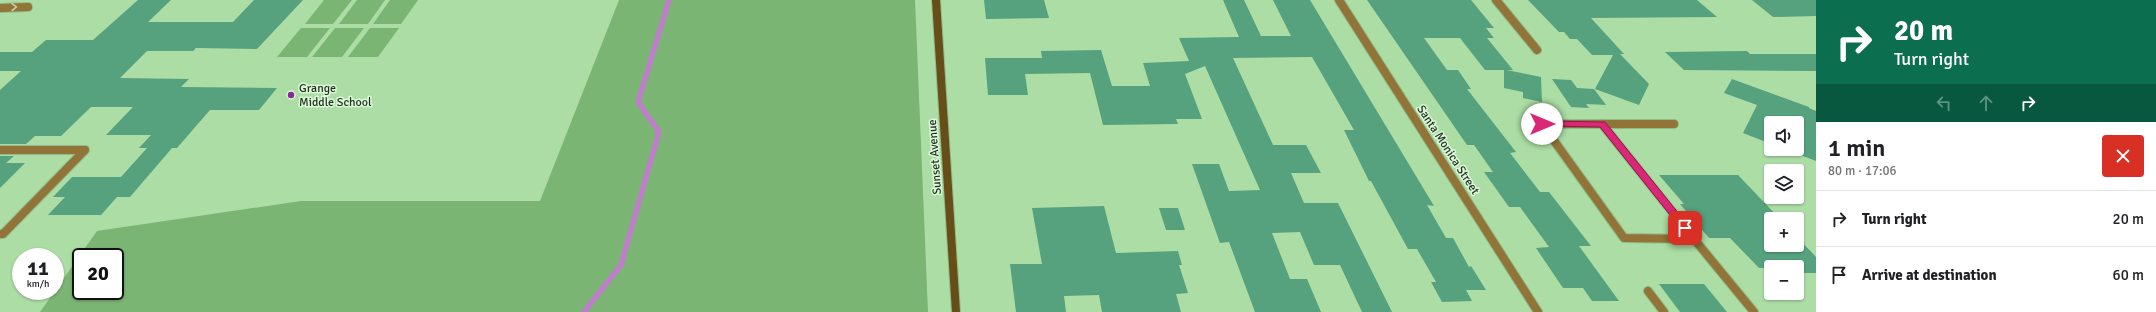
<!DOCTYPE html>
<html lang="en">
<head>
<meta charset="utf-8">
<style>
	body { margin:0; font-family:Signika,sans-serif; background:#f2f2f2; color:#202124; height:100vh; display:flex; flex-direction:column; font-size:15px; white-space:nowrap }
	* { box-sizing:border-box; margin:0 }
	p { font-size:13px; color:#757577 }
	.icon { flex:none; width:22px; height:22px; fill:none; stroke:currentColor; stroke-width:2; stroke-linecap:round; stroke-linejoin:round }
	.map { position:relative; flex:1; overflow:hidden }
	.panel { display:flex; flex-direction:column; background:#fff; width:340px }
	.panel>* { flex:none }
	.hud { background:#0b6e4f; color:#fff; overflow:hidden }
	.fabs { position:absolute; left:1764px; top:116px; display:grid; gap:8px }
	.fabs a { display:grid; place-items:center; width:40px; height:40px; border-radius:4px; background:#fff; box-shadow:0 1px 3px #0004; font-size:20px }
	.speed { position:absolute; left:12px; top:248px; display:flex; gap:8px; font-size:20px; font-weight:700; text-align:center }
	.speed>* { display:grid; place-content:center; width:52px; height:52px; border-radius:50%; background:#fff; box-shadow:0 1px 3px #0004; line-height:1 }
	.speed small { font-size:10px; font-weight:400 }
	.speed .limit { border:2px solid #111; border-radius:6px; background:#fff; color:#111 }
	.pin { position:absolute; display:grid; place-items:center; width:34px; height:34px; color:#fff; margin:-17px; border-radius:8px; box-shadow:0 2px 6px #0006 }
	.me { position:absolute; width:44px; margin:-22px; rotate:90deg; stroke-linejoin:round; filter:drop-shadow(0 0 3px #0008) }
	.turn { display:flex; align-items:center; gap:14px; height:84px; padding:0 12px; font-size:18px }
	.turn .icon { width:52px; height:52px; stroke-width:2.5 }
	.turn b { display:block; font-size:28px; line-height:34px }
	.lanes { display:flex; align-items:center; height:38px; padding:0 12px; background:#0003; justify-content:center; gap:20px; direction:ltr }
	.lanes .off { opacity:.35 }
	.round { display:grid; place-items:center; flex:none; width:42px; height:42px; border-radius:4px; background:#f2f2f2 }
	.headline { display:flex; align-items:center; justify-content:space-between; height:68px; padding:0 12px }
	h1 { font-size:24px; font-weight:600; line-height:30px }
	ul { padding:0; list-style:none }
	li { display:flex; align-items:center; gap:12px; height:56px; padding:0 12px; border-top:1px solid #e0e0e0 }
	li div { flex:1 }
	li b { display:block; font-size:15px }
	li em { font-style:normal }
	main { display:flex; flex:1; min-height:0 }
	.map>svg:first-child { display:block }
	.green { fill:#7bb574; fill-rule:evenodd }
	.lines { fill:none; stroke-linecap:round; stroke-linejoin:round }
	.stream { stroke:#bf7eca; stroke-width:5.5 }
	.building { fill:#56a27e }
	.service-casing { stroke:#8fbb89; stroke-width:10 }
	.minor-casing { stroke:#8fbb89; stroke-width:10 }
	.secondary-casing { stroke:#8fbb89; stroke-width:10 }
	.service { stroke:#927439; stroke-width:8 }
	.minor { stroke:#927439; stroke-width:8 }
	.secondary { stroke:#674d17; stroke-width:8 }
	.oneway { stroke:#c6d0aa }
	.route { fill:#db2777; stroke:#8e194d }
	.poi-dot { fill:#862995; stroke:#ddf7da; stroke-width:1.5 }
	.labels { text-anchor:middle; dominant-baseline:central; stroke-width:3; stroke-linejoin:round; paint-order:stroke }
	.poi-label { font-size:12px; fill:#1d311b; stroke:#ddf7da; text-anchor:start }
	.street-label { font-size:12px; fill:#1d311b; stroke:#ddf7da }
</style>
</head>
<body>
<main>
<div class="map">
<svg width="1816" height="312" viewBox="0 0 1816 312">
	<rect width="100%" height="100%" fill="#abdda4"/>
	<path class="green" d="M324,0H352L333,24H305Z
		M357,0H385L368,24H339Z
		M390,0H418L401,24H373Z
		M619,0H915L928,312H40L97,231L301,201H540ZM81,257H115V291H81Z
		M301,28H330L307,57H277Z
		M335,28H364L342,57H312Z
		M370,28H399L378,57H348Z"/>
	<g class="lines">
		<path class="stream" d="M584,312L621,265L659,132L638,102L669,0"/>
	</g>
	<path class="building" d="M138,0H171L148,22H233L254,0H303L257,49L196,48L193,51H147L120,78L189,79L181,87L277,88L259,110H210L177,148H172L130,197H117L101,215H48L65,197H53L72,177H121L147,148H139L151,135H106L133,107H91L61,136H35L26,144H0V90L21,71H0V52H32L46,40H93Z
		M984,0H1044L1049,18L986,19Z
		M1223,0H1244L1261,36H1291L1273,0H1310L1434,206L1427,205L1446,238H1453L1469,267L1471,266L1486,290H1466L1472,301L1442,302L1431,282H1436L1417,249H1408L1371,181H1369L1344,130H1354L1312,57L1233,58L1273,145H1306L1321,173H1291L1304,203H1338L1392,312H1362L1340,265H1314L1300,232L1272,233L1290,279H1307L1321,312H1255L1229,242L1220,243L1192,164H1219L1229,191L1260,190L1205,66L1185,74L1202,119H1176L1178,124L1103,125L1090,73L1025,74L1028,95H988L985,58H1042L1041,51L1101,50L1112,86H1150L1143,63L1189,61L1179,38L1239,37Z
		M1367,0H1471L1494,28H1486L1494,38H1487L1513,70H1507L1541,77L1542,102L1523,98V92L1504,88V70H1485L1460,38H1424L1447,70H1458L1471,89H1467L1516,152L1510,153L1540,192H1549L1591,246H1579L1619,301H1592L1583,288H1563L1536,248L1549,247L1520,207H1509L1484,172H1493L1474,145H1467Z
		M1528,0H1697L1717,17L1591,18L1624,54H1620L1649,84L1639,105L1595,89L1613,55H1592L1577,39H1570L1564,32H1559Z
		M1752,0H1816V16L1773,17Z
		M1747,51L1750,54H1816V71L1684,70L1665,52Z
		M1552,79L1571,80L1577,88L1594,89L1606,105L1586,104L1589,108L1571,107Z
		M1732,79L1809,107V108L1816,111V161L1785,149H1797V123H1771V144L1743,133L1757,105L1724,93Z
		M0,156H14L6,163H25L0,188Z
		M1659,175H1738L1780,219H1771V245H1797V237L1816,257V273H1797V267L1759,268L1730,238H1709L1680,204H1684Z
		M1104,206L1116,253L1178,251L1182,265H1179L1188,293L1176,294L1181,312H1102L1099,295L1064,296L1066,312H1016L1010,264H1042L1032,208Z
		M1159,208H1178L1185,230H1166Z
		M1659,284H1704L1727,312H1680Z"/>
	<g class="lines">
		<defs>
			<path id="service" d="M0,8L28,7
				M1602,124L1694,239
				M1674,124H1542L1624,238L1694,239L1754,312
				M0,150H85L3,234H0
				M1648,291L1664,312"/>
			<path id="minor" d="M1339,0L1538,312
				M1496,0L1537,50"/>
			<path id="secondary" d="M936,0L956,312"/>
		</defs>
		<use href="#service" class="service-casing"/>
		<use href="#minor" class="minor-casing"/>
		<use href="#secondary" class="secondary-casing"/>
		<use href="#service" class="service"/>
		<use href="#minor" class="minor"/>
		<use href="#secondary" class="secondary"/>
	</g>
	<defs><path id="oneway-chevron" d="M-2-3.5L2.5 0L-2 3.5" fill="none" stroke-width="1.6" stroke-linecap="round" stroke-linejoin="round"/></defs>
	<use class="oneway" href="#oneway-chevron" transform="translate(14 7) rotate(-1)"/>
	<path class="route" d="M1542,121L1605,122L1688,225V230H1682L1600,127L1539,126L1538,124Z"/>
	<circle class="poi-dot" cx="291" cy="95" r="4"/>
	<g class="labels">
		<g class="poi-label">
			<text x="299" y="88">Grange<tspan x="299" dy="14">Middle School</tspan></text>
		</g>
		<g class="street-label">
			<text transform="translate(1448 150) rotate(57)">Santa Monica Street</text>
			<text transform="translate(935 157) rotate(-94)">Sunset Avenue</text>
		</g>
	</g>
</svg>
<div class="fabs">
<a><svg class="icon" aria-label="sound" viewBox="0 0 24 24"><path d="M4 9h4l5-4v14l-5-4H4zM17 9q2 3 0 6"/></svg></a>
<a><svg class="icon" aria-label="layers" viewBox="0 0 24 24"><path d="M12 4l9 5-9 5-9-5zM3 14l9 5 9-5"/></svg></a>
<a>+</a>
<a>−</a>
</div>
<div class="speed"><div>11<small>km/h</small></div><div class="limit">20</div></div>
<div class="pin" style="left:1685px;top:228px;background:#d93025"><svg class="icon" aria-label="arrive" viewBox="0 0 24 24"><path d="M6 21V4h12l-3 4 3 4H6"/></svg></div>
<svg class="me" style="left:1542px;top:124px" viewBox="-20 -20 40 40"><circle r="19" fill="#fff"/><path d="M0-13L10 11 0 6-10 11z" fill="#db2777"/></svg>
</div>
<section class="panel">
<div class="hud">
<div class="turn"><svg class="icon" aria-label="right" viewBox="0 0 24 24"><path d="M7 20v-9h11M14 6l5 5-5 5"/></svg><div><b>20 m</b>Turn right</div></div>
<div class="lanes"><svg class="icon off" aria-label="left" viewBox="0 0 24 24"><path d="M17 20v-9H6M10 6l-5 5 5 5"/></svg><svg class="icon off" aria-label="ahead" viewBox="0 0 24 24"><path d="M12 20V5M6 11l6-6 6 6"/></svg><svg class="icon" aria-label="right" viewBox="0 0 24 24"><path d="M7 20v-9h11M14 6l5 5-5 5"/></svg></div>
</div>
<div class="headline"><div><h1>1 min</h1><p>80 m · 17:06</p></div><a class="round" style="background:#d93025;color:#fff"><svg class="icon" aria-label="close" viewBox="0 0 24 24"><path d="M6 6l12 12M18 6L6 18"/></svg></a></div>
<ul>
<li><svg class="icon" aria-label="right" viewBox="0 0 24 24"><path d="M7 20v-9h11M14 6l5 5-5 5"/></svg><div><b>Turn right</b></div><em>20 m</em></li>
<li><svg class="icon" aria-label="arrive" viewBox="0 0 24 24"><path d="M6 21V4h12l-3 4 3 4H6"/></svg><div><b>Arrive at destination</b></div><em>60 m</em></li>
</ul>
</section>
</main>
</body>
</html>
